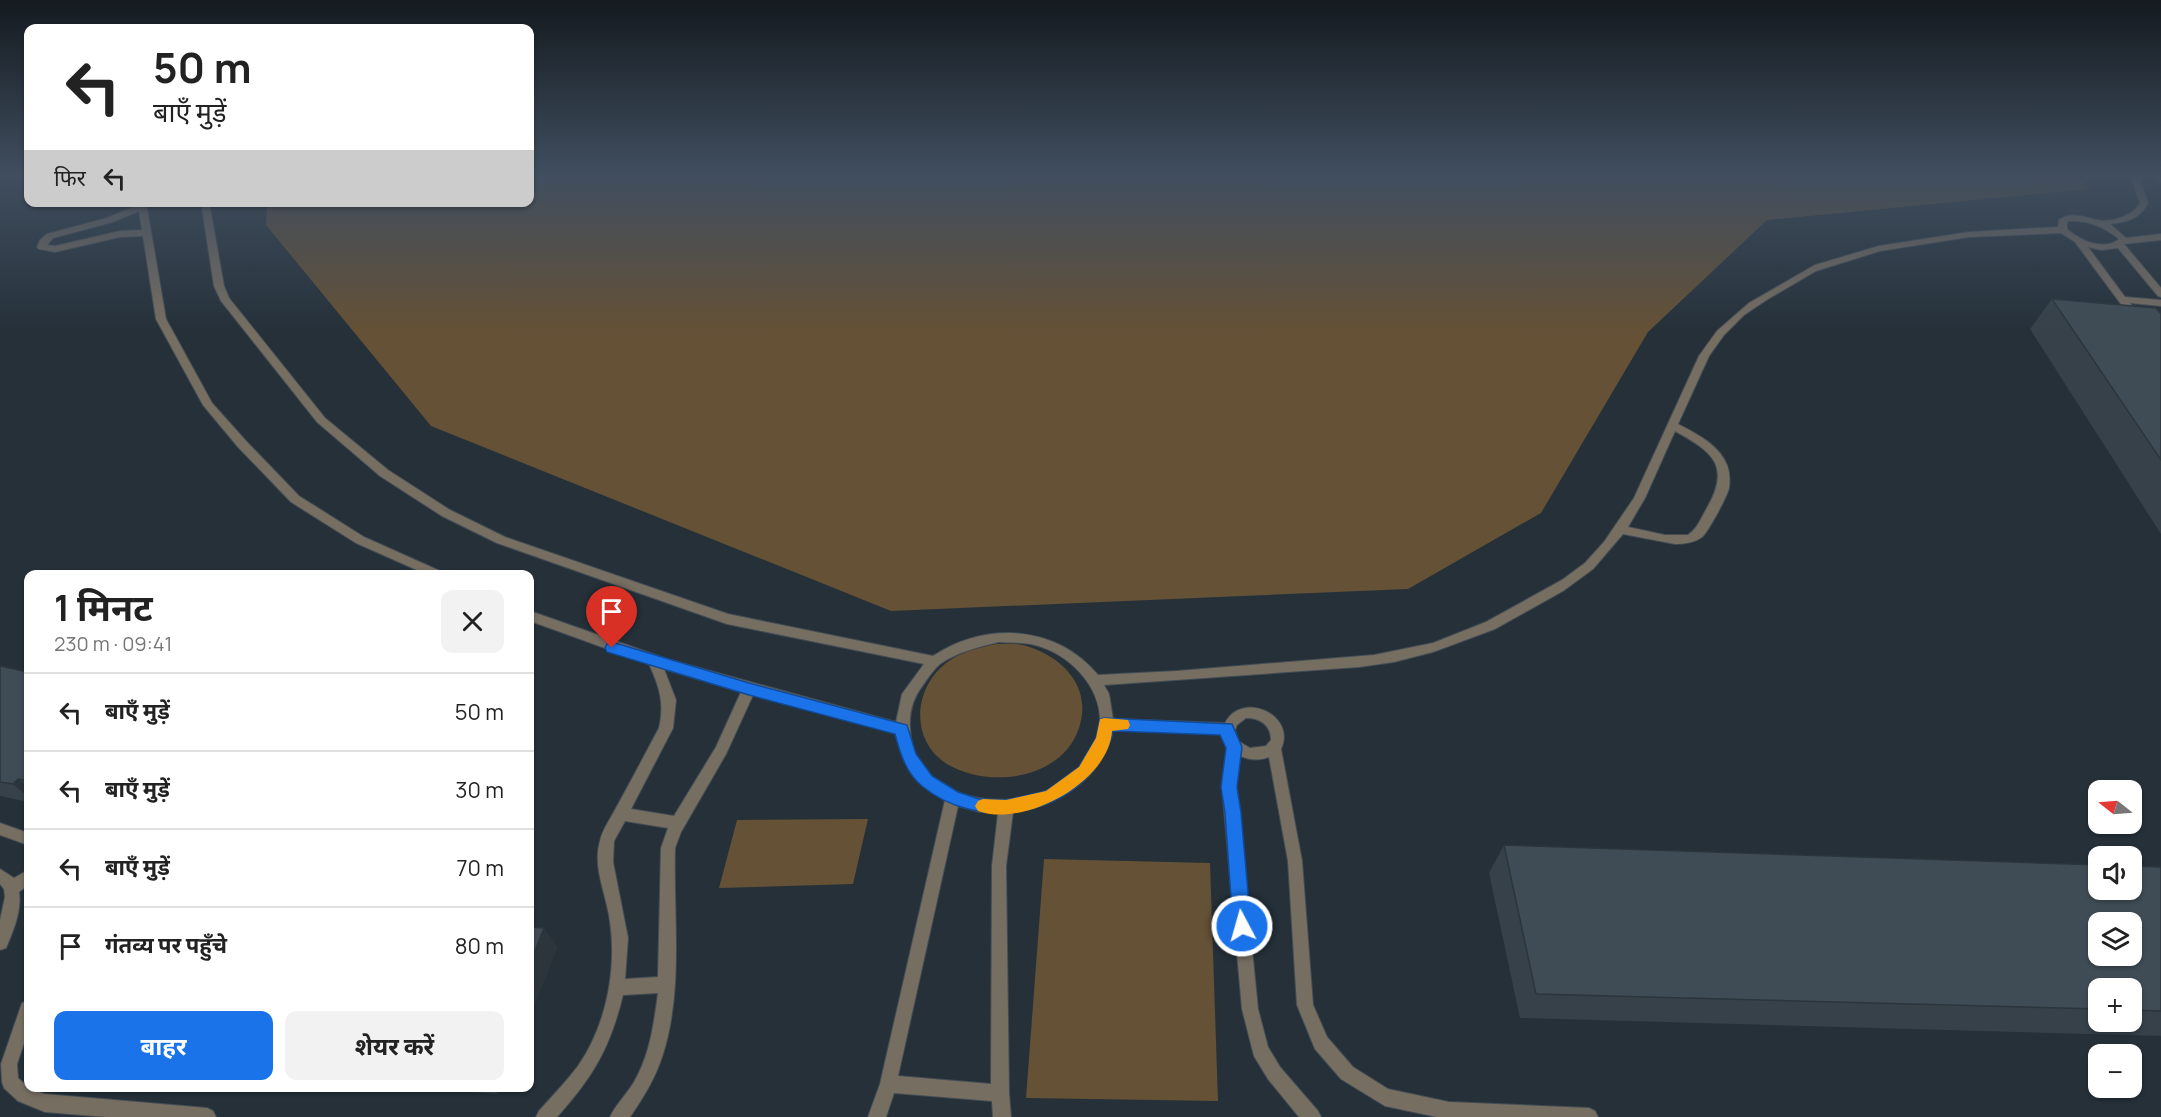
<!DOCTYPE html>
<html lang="hi">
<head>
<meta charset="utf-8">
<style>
	body { margin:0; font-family:Manrope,"Noto Sans Devanagari",sans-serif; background:#f2f2f2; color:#222; height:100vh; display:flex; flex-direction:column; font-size:22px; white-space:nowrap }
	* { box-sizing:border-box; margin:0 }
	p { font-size:20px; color:#767676 }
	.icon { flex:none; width:33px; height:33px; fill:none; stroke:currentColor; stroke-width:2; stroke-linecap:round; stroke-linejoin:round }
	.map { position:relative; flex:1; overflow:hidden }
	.sheet { position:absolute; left:24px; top:570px; width:510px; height:522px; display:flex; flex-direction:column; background:#fff; border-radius:12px; box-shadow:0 2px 4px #0004 }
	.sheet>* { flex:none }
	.guide { position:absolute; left:24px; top:24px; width:510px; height:183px; border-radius:12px; box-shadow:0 2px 4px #0004; background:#fff; color:#222; overflow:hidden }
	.needle { width:39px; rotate:287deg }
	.tools { position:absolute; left:2088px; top:780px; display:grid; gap:12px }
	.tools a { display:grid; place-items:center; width:54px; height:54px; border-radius:12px; background:#fff; box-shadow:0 2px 4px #0004; font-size:30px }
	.pin { position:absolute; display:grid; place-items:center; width:51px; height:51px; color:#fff; margin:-62px -26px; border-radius:50% 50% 50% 0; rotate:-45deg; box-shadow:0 0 6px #0007 }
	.pin .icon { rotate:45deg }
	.me { position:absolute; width:66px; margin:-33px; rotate:354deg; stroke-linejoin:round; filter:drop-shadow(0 0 4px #0008) }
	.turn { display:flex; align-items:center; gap:21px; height:126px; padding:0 30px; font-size:27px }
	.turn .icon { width:78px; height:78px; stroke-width:2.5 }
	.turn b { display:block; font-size:42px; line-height:51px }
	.then { display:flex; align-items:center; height:57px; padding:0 30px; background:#0003; gap:12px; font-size:22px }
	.round { display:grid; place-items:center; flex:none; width:63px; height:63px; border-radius:12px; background:#f2f2f2 }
	.headline { display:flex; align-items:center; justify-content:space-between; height:102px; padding:0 30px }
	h1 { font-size:36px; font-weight:700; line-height:45px }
	.cta { display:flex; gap:12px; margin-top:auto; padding:12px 30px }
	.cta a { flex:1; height:69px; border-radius:12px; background:#1a73e8; color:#fff; font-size:24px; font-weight:700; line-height:69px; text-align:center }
	.cta a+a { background:#f2f2f2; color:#222 }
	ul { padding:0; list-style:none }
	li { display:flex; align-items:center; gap:18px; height:78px; padding:0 30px; border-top:2px solid #e0e0e0 }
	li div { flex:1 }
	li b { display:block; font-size:22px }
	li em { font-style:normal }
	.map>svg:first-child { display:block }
	.green { fill:#645136 }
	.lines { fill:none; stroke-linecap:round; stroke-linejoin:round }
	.street-casing { stroke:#434d55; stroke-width:2 }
	.street { fill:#776e62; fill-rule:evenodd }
	.wall { fill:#364149; fill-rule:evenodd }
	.shaded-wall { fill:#2c353c }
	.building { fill:#3f4c55; stroke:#2c353c; stroke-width:1.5; fill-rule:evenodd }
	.route { fill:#1a73e8; stroke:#114b97; stroke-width:1.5 }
	.slow { fill:#f59e0b }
</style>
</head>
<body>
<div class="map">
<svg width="2161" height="1117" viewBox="0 0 2161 1117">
	<rect width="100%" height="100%" fill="#253039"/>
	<path class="green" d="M530,174H2077L2087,189L1767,220L1648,332L1541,513L1408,589L891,611L431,426L266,225L267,203L530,202Z
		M996,644C1004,644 1014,643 1023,645C1061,655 1093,686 1079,728C1062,780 988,789 947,764C909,740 913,686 949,661C963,651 979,648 996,644Z
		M868,819L853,884L719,888L737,820Z
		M1044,859L1210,863L1218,1101L1026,1098Z"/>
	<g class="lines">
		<defs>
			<path id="street" d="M2130,174H2138L2148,203C2140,219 2127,222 2110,224L2126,238L2161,234V240L2124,244L2161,288V297L2158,296L2118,248L2101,250L2088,247L2125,297L2161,300V306L2130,303L2140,317L2138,319H2132L2075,242L2061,233L1969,237L1880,251L1816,271L1768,299L1744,315L1724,335L1709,356L1678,424C1697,434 1719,445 1727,465C1730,473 1730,481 1729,488C1727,497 1708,532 1702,537C1694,543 1684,544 1675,544L1623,534L1593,569L1563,591L1495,629L1433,652L1394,662L1359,667L1104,685L1109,694L1113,719L1225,723C1242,690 1297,715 1281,749L1302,861L1313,1005L1327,1037L1353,1067L1388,1089L1449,1102L1589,1108L1595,1111L1598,1117H1437L1385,1106L1341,1079L1315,1049L1297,1005L1288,861L1269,757C1258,761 1250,760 1240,756L1236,787L1258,1009L1268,1047L1280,1067L1318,1111L1321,1117H1299L1268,1079L1254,1056L1242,1009L1222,787L1227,747L1222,734L1113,730C1102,779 1060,805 1013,812L1006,866L1009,1093L1011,1117H993L992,1101L894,1093L886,1117H868L880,1084L945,800C918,785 901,765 896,733L753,695L726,754L681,832L675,848C673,917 684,991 662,1057C655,1079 643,1098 630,1117H610C616,1104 627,1094 634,1082C650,1055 654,1023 658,993L623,995C610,1048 593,1077 557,1117H536L539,1111C552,1096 566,1082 578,1066C606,1026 617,970 610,922C607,895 592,868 600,841C602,830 611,818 616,808C631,781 645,754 659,728C665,703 659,686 649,664L530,621V611L667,659L896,722L902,694L924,664L727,624L497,543L442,516L380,476L317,422L221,301L214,286L201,202H209L224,286L229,298L325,418L388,470L450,510L505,537L728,614L933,656C986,621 1056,625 1098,675L1177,671L1374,655L1433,643L1486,622L1562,580L1585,563L1604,542L1634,498L1699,356L1717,331L1749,303L1815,265L1879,246L1969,232L2058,227L2059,220C2071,211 2084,217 2097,220C2110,223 2133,216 2140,203ZM2068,221C2087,220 2103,226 2118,238V240C2102,251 2080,240 2067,229V223ZM1675,431C1713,452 1731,466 1707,508C1701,518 1698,528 1688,535H1665L1628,527L1645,498ZM999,642C1011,643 1024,642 1035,645C1073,655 1106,692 1099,731C1097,744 1090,754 1083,764C1071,781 1049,791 1030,796C979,809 912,789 910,728C909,712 913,698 923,685C928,678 933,670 940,664C957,652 979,647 999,642ZM664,669L741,692L716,747L674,816L631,809L673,728L676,700ZM1246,718C1260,718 1271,725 1271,740L1266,746L1250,748L1238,741L1235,730L1237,725ZM958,806L980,812L998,813L992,866L991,1084L898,1076ZM625,821L668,828L661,848L658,977L625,979L628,938L613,862L614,841Z
				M2154,174H2161V183L2158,182Z
				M138,202H146L166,319L212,403L246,441L299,496L364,537L440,571L442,574H426L356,543L291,502L238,447L203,405L156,319L143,236L120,237L55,252L39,249L37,247L40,240L47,234L107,218L138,205ZM139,211L142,230L120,231L55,246L47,245L53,238L113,222Z
				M0,823L28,833V845L0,835Z
				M0,869L14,878L28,870V885L19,892C22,910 13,932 6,948L0,950V920L5,897L4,889L0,884Z
				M28,1001V1031L17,1064L18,1078L30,1089L45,1094L207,1108L213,1111L216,1117H107L45,1112L18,1101L4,1088L2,1082L1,1064L22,1003Z"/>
		</defs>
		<use href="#street" class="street-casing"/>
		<use href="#street" class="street"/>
	</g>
	<path class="wall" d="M2052,299L2161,314V534L2030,329Z
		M0,666L28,672V802L0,796Z
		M1504,845L2161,867V1036L1520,1018L1489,873ZM2098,988H2132V1022H2098Z
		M443,1088H500L498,1094L445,1090Z"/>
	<path class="shaded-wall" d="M18,779L28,787V797L13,784Z
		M544,928L558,947L530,1016V963Z
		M491,1088H500L498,1094Z"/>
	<path class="building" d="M2052,299L2156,308L2161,314V460Z
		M0,666L28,672V781L18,779L13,784L0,782Z
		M1504,845L2098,865V890H2132V866L2161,867V1011L2132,1010V988H2098V1009L1536,994ZM2098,922H2132V956H2098Z
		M530,927L544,928L530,963Z"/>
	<linearGradient id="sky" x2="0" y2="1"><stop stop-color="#141a1f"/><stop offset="0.53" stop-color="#404e5f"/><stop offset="1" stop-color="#404e5f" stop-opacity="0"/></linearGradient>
	<rect width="2161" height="331" fill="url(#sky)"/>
	<path class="route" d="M612,642L749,683L907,725L916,754L932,776L958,792L979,799L1006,800L1046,791L1079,767L1096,738L1100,719L1105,718L1232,724L1242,747L1237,787L1241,813L1251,926L1248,931L1242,934L1236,931L1233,926L1225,813L1221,787L1226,748L1220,735L1113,731C1112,742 1106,750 1100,760C1065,819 975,830 922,786C906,773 900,753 895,734L749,695L607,652L605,648L607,644Z"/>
	<path class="slow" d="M1105,718L1128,720L1130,725L1128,729L1112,731C1109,782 1024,828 978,811L975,806L978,801L983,799L1006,800L1046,791L1079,767L1096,738L1100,719Z"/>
</svg>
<div class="tools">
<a><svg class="needle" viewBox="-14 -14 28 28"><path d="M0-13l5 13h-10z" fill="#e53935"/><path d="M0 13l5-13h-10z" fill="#767676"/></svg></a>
<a><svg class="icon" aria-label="sound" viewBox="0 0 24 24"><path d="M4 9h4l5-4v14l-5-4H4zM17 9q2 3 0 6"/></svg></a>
<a><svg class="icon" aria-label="layers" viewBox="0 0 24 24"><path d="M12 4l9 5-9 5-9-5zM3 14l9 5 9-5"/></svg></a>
<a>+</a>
<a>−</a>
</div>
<div class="pin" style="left:612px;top:648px;background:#d93025"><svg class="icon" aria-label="arrive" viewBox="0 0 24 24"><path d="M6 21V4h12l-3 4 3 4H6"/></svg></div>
<svg class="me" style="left:1242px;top:926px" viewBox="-20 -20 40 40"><circle r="17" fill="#1a73e8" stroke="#fff" stroke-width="3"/><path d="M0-11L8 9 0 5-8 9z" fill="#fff"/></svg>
<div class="guide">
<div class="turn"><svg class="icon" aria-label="left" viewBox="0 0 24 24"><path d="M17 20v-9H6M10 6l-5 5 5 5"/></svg><div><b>50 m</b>बाएँ मुड़ें</div></div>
<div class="then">फिर<svg class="icon" aria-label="left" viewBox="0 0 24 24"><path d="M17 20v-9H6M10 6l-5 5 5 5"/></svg></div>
</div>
<section class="sheet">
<div class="headline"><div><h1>1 मिनट</h1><p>230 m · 09:41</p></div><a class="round"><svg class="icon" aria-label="close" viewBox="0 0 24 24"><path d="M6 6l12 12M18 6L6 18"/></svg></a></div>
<ul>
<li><svg class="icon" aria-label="left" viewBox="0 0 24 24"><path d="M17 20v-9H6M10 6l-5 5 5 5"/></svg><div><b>बाएँ मुड़ें</b></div><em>50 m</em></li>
<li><svg class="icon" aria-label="left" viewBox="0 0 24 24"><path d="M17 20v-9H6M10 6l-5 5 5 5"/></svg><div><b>बाएँ मुड़ें</b></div><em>30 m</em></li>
<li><svg class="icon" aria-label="left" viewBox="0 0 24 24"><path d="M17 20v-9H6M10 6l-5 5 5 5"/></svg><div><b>बाएँ मुड़ें</b></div><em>70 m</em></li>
<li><svg class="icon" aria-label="arrive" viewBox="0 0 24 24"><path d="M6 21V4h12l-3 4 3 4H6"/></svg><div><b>गंतव्य पर पहुँचे</b></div><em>80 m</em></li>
</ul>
<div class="cta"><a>बाहर</a><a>शेयर करें</a></div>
</section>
</div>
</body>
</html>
